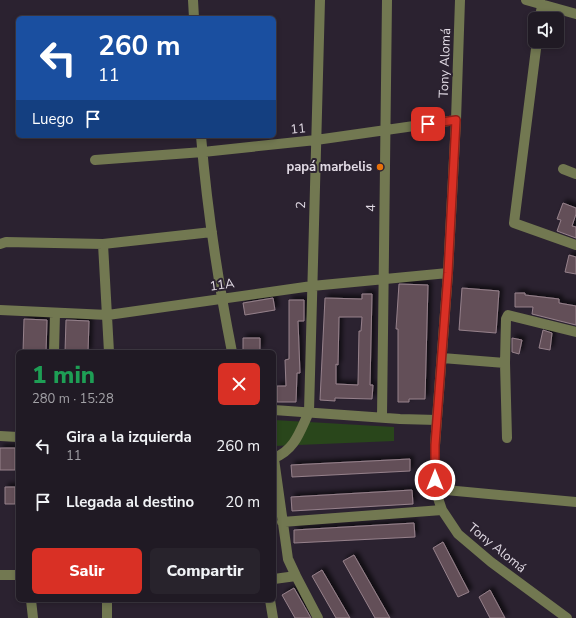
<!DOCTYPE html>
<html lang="es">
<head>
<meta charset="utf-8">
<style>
	body { margin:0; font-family:"Nunito Sans",sans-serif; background:#28232c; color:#f1f3f6; height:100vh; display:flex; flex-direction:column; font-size:15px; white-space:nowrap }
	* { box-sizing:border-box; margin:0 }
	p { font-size:13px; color:#a2a1a6 }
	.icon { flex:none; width:22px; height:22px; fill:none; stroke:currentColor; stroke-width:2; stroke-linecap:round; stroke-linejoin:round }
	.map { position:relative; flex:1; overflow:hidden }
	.drawer { position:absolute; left:16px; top:350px; width:260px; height:252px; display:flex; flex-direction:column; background:#201a24; border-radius:6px; box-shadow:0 2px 6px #0003,0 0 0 1px #3d3841 }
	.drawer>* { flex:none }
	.guide { position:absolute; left:16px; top:16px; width:260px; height:122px; border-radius:6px; box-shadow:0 2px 6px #0003,0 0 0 1px #3d3841; background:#1a4fa0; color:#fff; overflow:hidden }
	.buttons { position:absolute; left:528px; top:12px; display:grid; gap:8px }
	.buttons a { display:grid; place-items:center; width:36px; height:36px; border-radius:6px; background:#201a24; box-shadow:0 2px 6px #0003,0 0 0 1px #3d3841; font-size:20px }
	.pin { position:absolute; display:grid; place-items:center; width:34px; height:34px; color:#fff; margin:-17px; border-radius:8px; box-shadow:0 2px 6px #0006 }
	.me { position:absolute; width:44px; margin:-22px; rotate:0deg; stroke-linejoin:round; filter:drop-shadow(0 0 3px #0008) }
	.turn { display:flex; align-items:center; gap:14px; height:84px; padding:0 16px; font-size:18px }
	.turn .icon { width:52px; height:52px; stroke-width:2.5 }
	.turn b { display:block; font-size:28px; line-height:34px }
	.then { display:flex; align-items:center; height:38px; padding:0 16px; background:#0003; gap:8px; font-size:15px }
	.round { display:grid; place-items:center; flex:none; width:42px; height:42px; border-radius:6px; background:#28232c }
	.headline { display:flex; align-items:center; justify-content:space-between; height:68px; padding:0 16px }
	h1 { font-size:24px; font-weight:800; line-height:30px; color:#1e9e55 }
	.primary-button { display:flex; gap:8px; margin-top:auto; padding:8px 16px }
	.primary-button a { flex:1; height:46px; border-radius:6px; background:#d93025; color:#fff; font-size:16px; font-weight:800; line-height:46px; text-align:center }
	.primary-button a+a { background:#28232c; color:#f1f3f6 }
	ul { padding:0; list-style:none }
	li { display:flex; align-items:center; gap:12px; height:56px; padding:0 16px }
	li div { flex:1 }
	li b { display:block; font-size:15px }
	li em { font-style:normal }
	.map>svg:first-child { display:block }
	.green { fill:#29461b }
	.building { fill:#645059; stroke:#96818b; fill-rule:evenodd; filter:url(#shadow) }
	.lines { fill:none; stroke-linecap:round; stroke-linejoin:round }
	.minor { stroke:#727851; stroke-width:10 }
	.route-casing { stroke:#8d1f18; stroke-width:10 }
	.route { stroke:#d93025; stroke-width:7 }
	.food-dot { fill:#e8710a; stroke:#2b2230; stroke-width:1.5 }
	.labels { text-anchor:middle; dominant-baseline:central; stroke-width:4; stroke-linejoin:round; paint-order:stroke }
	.street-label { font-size:13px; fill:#e2dbe5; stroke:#2b2230 }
	.poi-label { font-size:13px; font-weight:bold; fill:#e2dbe5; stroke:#2b2230; text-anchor:end }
</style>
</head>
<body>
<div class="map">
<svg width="576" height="618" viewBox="0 0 576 618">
	<defs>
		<filter id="shadow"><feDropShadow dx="3.5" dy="-3.5" stdDeviation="2" flood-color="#0009"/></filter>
	</defs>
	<rect width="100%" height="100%" fill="#2b2230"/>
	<path class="green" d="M274,420L394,427V441L274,446Z"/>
	<path class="building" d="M563,203L576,208V214L572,226L576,227V238L557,231L561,220L557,219Z
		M569,255L576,257V274L565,272Z
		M399,284L428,285L425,399H409V402H398V329H396Z
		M462,288L499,291L496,333L459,330Z
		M515,293H525V295L559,299V303L576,306V325L532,314L533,307H515Z
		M362,294H372L370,385H373L372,399L335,398V401L320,400L325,298L362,299ZM339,317H362L361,331H359L358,385L336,384V364L338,365Z
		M273,298L275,310L245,315L243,303Z
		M289,300H304V321H298L300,373H297L296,402H277V386H286L285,360L289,359Z
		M24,319L47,320L46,352H23Z
		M66,320L89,321L88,352H65Z
		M543,330L552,333L550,350L539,348Z
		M243,338H260V350H243Z
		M512,338L522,340L519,354L512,352Z
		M0,448H15V470H0Z
		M410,459V471L292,477L291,465Z
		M5,487H15V504H5Z
		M412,490L413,504L292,511L291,497Z
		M414,523L415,537L294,543V530Z
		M443,542L469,592L458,597L433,548Z
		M354,555L390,618H375L343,561Z
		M322,570L350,618H336L312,576Z
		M294,588L311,618H295L282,595Z
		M490,590L505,618H490L479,597Z"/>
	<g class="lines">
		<path class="minor" d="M193,0L194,18
			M460,0L456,120L448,273L435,445V489L442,510L458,534L491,562L567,618
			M526,0L576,14
			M540,19L542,4
			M537,41L514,223L576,245
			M201,136C207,209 218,281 232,352
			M95,160L203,152L316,140L456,120
			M563,169L576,174
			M0,244L6,242L103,244L212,232
			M103,244L109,352
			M0,310L108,315L312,286L448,273
			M54,352L55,313
			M442,358L505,363
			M274,410L400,419L437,420
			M382,417L387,0
			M0,436L18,437
			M507,438L505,363L506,319L508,315L576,332
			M274,458C295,450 300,431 309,412L320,0
			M274,459L288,559L296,576L318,618
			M435,489L576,502
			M282,522L442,510
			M0,575H18
			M274,579L296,576
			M31,600L33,618
			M270,600L273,618
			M107,618V600"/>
	</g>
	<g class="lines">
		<defs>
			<path id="route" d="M428,124L456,120L448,273L435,445V480"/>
		</defs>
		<use href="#route" class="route-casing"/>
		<use href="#route" class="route"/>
	</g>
	<circle class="food-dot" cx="380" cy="167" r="4"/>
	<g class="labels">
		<g class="street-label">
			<text transform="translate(445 63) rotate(-88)">Tony Alomá</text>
			<text transform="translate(298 129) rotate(-6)">11</text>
			<text transform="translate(301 205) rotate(-89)">2</text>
			<text transform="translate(371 208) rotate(-89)">4</text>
			<text transform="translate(222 285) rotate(-8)">11A</text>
			<text transform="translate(497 548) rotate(39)">Tony Alomá</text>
		</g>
		<g class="poi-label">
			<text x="372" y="167">papá marbelis</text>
		</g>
	</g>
</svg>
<div class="buttons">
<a><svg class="icon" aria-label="sound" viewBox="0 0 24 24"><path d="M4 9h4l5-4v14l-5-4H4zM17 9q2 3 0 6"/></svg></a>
</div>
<div class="pin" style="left:428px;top:124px;background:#d93025"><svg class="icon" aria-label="arrive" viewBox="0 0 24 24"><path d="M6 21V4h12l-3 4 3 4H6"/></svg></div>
<svg class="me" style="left:435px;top:480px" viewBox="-20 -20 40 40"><circle r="17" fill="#d93025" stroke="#fff" stroke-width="3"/><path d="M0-11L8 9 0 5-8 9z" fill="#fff"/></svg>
<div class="guide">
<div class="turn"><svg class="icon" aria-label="left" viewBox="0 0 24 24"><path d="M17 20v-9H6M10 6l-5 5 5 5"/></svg><div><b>260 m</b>11</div></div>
<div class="then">Luego<svg class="icon" aria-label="arrive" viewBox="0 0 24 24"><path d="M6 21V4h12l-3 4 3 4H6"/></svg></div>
</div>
<section class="drawer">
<div class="headline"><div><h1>1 min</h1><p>280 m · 15:28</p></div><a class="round" style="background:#d93025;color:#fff"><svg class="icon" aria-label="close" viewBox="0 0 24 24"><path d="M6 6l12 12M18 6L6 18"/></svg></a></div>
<ul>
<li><svg class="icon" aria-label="left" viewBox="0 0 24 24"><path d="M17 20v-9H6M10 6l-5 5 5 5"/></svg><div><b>Gira a la izquierda</b><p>11</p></div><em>260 m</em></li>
<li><svg class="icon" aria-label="arrive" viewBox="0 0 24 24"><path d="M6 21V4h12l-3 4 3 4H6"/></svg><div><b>Llegada al destino</b></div><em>20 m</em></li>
</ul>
<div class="primary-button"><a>Salir</a><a>Compartir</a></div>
</section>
</div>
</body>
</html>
